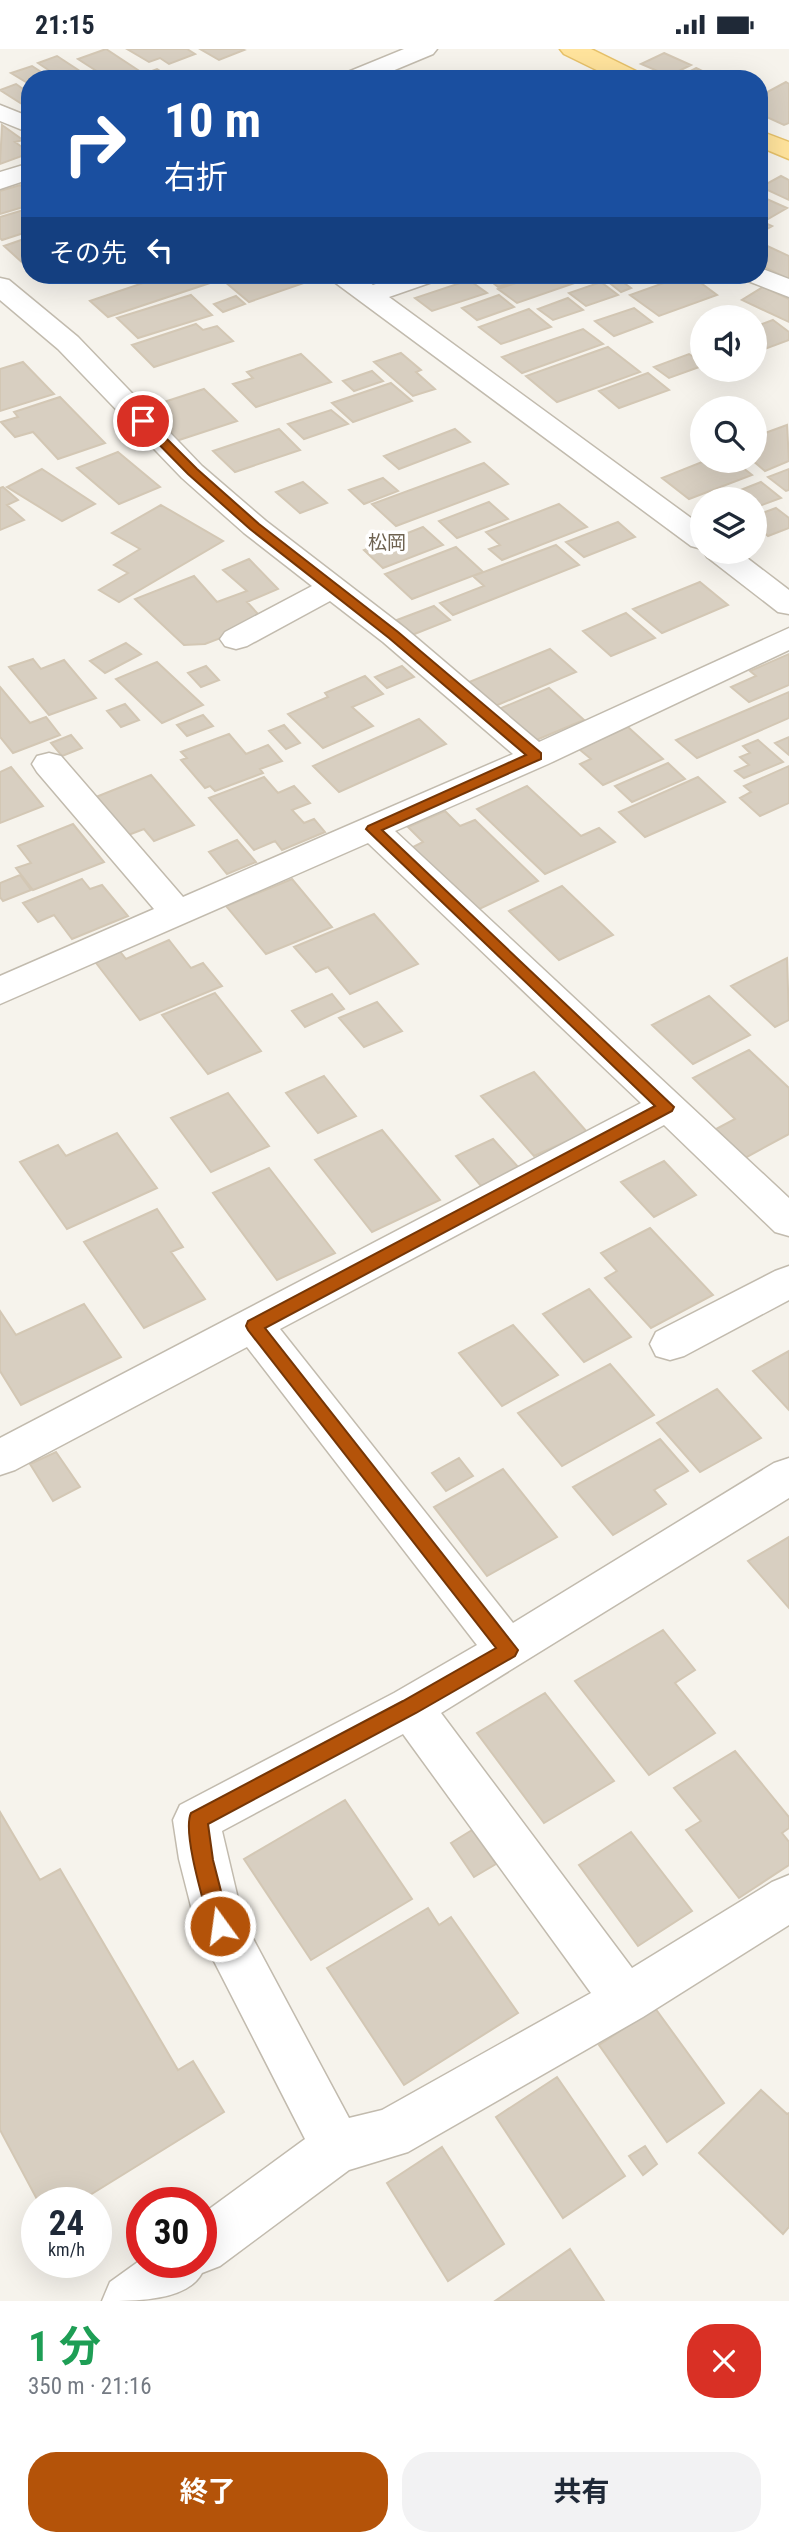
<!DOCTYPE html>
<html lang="ja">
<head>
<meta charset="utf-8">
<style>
	body { margin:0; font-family:"Roboto Condensed","Noto Sans JP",sans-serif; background:#f2f2f3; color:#1f2937; height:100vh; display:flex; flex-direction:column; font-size:26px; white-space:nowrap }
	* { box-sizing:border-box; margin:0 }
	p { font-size:23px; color:#747a83 }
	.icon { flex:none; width:38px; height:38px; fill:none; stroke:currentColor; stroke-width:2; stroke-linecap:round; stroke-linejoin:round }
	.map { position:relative; height:2252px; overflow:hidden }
	.drawer { display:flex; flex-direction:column; background:#fff; flex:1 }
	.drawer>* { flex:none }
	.guide { position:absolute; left:21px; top:21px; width:747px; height:214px; border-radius:28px; box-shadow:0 7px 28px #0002; background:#1a4fa0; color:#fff; overflow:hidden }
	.controls { position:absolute; left:690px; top:256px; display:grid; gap:14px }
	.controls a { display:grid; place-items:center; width:77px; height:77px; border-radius:50%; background:#fff; box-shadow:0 7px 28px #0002; font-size:35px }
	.speed { position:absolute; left:21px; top:2138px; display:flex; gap:14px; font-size:35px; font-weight:700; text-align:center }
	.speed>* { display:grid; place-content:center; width:91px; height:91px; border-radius:50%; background:#fff; box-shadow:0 7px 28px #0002; line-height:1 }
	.speed small { font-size:18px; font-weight:400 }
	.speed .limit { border:10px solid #d22; background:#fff; color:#111 }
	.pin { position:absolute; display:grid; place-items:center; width:60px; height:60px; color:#fff; margin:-30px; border:4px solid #fff; border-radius:50%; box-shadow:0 2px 7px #0007 }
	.me { position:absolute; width:77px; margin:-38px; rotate:346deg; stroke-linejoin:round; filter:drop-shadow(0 0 5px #0008) }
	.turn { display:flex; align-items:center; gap:24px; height:147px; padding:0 28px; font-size:32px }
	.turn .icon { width:91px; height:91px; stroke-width:2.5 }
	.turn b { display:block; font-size:49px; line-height:60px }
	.then { display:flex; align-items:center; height:66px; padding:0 28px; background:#0003; gap:14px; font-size:26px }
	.round { display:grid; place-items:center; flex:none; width:74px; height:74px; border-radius:28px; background:#f2f2f3 }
	.headline { display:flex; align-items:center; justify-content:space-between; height:119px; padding:0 28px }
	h1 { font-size:42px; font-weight:700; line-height:52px; color:#1e9e55 }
	.cta { display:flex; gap:14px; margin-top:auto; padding:14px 28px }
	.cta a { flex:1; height:80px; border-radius:28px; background:#b45309; color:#fff; font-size:28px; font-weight:700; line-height:80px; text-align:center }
	.cta a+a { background:#f2f2f3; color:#1f2937 }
	.status { display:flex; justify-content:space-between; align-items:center; height:49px; padding:0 35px; background:#fff; direction:ltr }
	.status svg { height:19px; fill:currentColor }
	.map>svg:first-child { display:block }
	.building { fill:#d8cfc1; stroke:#d3c7b4; stroke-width:2 }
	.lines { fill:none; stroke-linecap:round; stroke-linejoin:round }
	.minor-casing { stroke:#c2bbae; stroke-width:3 }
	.major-casing { stroke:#e6c16a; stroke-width:3 }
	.minor { fill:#fff; fill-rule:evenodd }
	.major { fill:#ffe39c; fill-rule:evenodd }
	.route { fill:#b45309; stroke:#753606; stroke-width:2 }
	.labels { text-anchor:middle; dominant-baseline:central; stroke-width:7; stroke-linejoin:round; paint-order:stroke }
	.far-quarter-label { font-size:19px; fill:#6e6250; stroke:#fff }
</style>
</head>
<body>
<div class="status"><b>21:15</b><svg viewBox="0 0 49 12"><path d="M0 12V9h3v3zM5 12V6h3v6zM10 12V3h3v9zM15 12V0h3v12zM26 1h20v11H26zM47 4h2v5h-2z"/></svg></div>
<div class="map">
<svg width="789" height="2252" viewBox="0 0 789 2252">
	<rect width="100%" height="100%" fill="#f6f3ec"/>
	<path class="building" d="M106,0L144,25L157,20L173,30H109L78,10Z
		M127,0H187L195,5L169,15L160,9L149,13Z
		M200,0H241L244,1L219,11Z
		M664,4L691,16L669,27L641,15Z
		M57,7L92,30H62L38,14Z
		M32,17L52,30H30L26,33L11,24Z
		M696,19L719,30H675Z
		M492,22L507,30H472Z
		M786,33L789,35V74L784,76L760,65V47Z
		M16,35L30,45V56L25,57L0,41Z
		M2,76L23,91L15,93L30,104L0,115Z
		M781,127L789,131V151L761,138Z
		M20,136L30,144V156L0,165V142Z
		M760,147L787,159L763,173L772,177L760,184Z
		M30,159V182L2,191L0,189V168Z
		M30,188V214L25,216L4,197Z
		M763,195L789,207V230L760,216V197Z
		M158,226H234L108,268L90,252L161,228Z
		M247,226H294L304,234L249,253L225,233Z
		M483,226H535L498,238Z
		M540,226H587L583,227L586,230L517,254L498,240Z
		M686,226H700L708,231L701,234L717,246L659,267L630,246Z
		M617,229L631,239L621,243L607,232Z
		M469,231L487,244L432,262L415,249Z
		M601,233L618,246L586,257L569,244Z
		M763,238L789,250V273L742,251Z
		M191,246L212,266L138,289L117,269Z
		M499,246L514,258L477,271L462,259Z
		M236,247L245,255L223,263L214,255Z
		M568,249L583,261L553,271L538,260Z
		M634,259L652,273L614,287L595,272Z
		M529,260L551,278L501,295L479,278Z
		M773,271L789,283V291L754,304V278Z
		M196,275L203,281L217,277L233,292L154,318L132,296Z
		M583,280L603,295L522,324L502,308Z
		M608,298L640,323L557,353L526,327Z
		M401,304L421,321L416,323L435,340L413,347L374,313Z
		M301,305L331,333L256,358L233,335L253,329L247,323Z
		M689,305L702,314V317L669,329L654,318Z
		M23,313L54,345L0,362V320Z
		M372,322L383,332L354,342L343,332Z
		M648,324L669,341L619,359L599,342Z
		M391,334L412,352L353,373L332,354Z
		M204,340L237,372L176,392L150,365L164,361L158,355Z
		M60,348L105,394L58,410L33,383L15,388L1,373L18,368L14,363Z
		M331,361L348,375L304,390L288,375Z
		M787,376L789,412L765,422L752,411H754V388Z
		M279,380L300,401L235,423L213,402Z
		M455,380L470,393L399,420L384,407Z
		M118,403L160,438L119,455L77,419Z
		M707,411H733L752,426L689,450L662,429Z
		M484,414L508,435L396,477L372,455Z
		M42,420L95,455L62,472L7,438Z
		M789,420V441L786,442L768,428Z
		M383,429L398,442L364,455L349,441Z
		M303,433L327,454L300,464L276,443Z
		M761,433L781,449L754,459V450H718Z
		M3,438L18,451L7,456L24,471L0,481V439Z
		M489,453L508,470L457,489L439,472Z
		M559,455L587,478L502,511L489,500L500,496L486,483Z
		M161,456L223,492L119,553L99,541L128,524L114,516L140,500L112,484Z
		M776,459L789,469V479L768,487L754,476V467Z
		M618,473L635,488L584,508L566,493Z
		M423,478L443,496L383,519L364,501Z
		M556,496L579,516L453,566L440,554L484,537L473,527Z
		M456,498L483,523L412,550L385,525Z
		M249,510L278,540L247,553L258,565L239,582L205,595L184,596L135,550L194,527L217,553L247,542L223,521Z
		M700,533L728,556L662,584L633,560Z
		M434,557L450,571L412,586L397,571Z
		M626,564L655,589L611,607L583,582Z
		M126,594L141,605L105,624L90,612Z
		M550,600L576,623L495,657L469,633Z
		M789,605V636L749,653L731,638L756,627L750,622Z
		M33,610L41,620L64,611L96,649L49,666L9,618Z
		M157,613L203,656L162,674L116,630Z
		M206,617L219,631L201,638L188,624Z
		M402,617L414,628L387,639L375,628Z
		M365,627L383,645L352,658L373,677L323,699L288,665L328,648L325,644Z
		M0,638L30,674L46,668L60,686L13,704L0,688Z
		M549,639L584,671L534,692L499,660Z
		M789,643V669L697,709L676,691Z
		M125,655L139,671L121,678L107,662Z
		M203,666L213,677L187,687L177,676Z
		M419,670L446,695L339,743L313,717Z
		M284,676L300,694L286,700L269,682Z
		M628,678L663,710L603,736L580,715L591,710L579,700Z
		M229,685L246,705L268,696L282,712L260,720L263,724L215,742L210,737L205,739L181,711L187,709L181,703Z
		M71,686L82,699L62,707L51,694Z
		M789,688V706L775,694Z
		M758,691L783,713L744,729L735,722L749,716L740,708L750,704L743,697Z
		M668,714L685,730L632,753L615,737Z
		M789,717V754L760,767L740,749L751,743L744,737Z
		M11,718L43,757L0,774V723Z
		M151,726L194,776L154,792L144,780L123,788L91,750Z
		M264,728L278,744L294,737L310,754L292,761L304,774L314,770L325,783L282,801L275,792L254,801L209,749Z
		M698,728L725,753L645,788L619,763Z
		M527,737L581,787L599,779L615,793L545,825L477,760Z
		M445,762L460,777L475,771L538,832L475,862L413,798L423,793L408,778Z
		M73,775L104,813L33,841L16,819L31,814L18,797Z
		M237,791L256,813L227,825L209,803Z
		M20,826L31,841L3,852L0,848V834Z
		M82,830L90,840L102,836L128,867L72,890L54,866L38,873L23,854Z
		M292,830L332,878L266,905L226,857Z
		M562,837L613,886L559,911L509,862Z
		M374,865L418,915L350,945L328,918L316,923L294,898Z
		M169,891L191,919L203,914L222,937L140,971L93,910L118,900L126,910Z
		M787,909L789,971L775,978L731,937Z
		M215,944L261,1002L208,1025L162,966Z
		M332,945L344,960L305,978L292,962Z
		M709,947L750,986L693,1015L652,976Z
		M377,953L402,982L364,998L339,969Z
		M749,1001L789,1039V1085L745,1109L716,1080L735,1070L693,1029Z
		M534,1023L587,1083L534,1107L481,1047Z
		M324,1027L356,1067L318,1084L286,1044Z
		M228,1044L269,1097L211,1123L171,1069Z
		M382,1081L440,1151L372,1183L315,1111Z
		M117,1084L157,1139L67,1180L20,1113L58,1096L66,1107Z
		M493,1090L519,1119L481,1137L456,1107Z
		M664,1112L696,1146L654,1168L621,1133Z
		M269,1119L335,1204L277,1231L213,1144Z
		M157,1160L183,1198L171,1203L205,1250L144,1279L84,1193Z
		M650,1179L713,1246L651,1279L605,1229L617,1222L601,1204Z
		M589,1240L631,1288L584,1313L543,1265Z
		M84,1255L121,1308L21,1356L0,1322V1262L16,1286Z
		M513,1276L558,1326L502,1357L459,1304Z
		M789,1302V1361L753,1322Z
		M610,1315L654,1366L562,1417L518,1364Z
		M717,1340L761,1389L700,1423L657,1374Z
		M660,1390L688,1422L654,1441L666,1455L613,1486L573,1438Z
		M56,1403L80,1438L53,1452L30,1415Z
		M459,1409L473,1427L446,1442L432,1424Z
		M503,1420L557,1488L487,1527L434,1458Z
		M789,1488V1559L748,1512Z
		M663,1581L695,1621L675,1634L715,1684L649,1726L575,1632Z
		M545,1644L614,1732L544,1774L477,1684Z
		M735,1702L789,1768V1779L782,1784L789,1793V1816L739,1849L686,1781L701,1772L674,1739Z
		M345,1751L412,1850L311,1911L244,1810Z
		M0,1763L40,1831L60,1820L178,2021L193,2012L224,2063L77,2154H39L0,2081Z
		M472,1781L496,1815L474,1828L451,1794Z
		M631,1783L692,1862L638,1897L579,1816Z
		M428,1859L439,1876L451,1868L518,1964L404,2036L327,1919Z
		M655,1959L724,2054L667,2093L599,1996Z
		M557,2028L625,2127L563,2169L496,2068Z
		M761,2041L787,2065L789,2064V2178L783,2185L699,2104Z
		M645,2097L657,2115L643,2126L629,2107Z
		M442,2098L504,2195L448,2232L387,2134Z
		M570,2200L604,2252H495Z"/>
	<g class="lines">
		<defs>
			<path id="minor" d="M404,0H437L433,5L373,30H339L343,25Z
				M0,56L30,68V84L0,72Z
				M30,114V130L0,140V123Z
				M760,219L789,230V248L748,232L744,226H760Z
				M329,226H359L373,236L401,226H439L435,232L389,248L702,477V500L691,497L333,232Z
				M0,229L9,231L78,288L202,417L266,472L405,579L539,693L789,579V601L548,715L395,782L789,1149V1187L775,1183L664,1076L280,1280L513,1574L774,1414L789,1409V1449L441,1664L632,1919L772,1833L789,1826V1876L643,1968L408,2103L349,2121L220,2217L202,2224C187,2252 136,2252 102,2252L110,2233L142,2210V2214H201V2166L305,2090L196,1877L179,1810L173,1771L180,1756L394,1644L477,1596L247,1298L15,1421L0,1426V1389L641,1054L368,794L0,955V927L154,860L37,723L32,715L37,707L49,704L61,707L183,848L513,705L383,593L330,552L247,597L236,600L225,597L220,590L225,583L312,537L244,484L182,429L58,300L0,251ZM403,1685L591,1944L382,2061L349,2069L243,1871L222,1782Z
				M703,502H738L789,541V565L778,563L707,508Z
				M789,1217V1251L684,1307L670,1311L656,1307L650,1295L656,1283L775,1222Z"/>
			<path id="major" d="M560,0H591L642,25L646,30H615L564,5Z
				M760,82L789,93V110L760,98Z"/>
		</defs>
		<use href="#minor" class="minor-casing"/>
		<use href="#major" class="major-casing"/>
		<use href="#minor" class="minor"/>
		<use href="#major" class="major"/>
	</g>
	<path class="route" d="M139,370H147L197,420L259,475L398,583L541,704V710L382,781L674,1058L672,1062L265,1279L518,1601L515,1607L416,1664L208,1775L213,1811L230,1877L227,1884L220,1886L213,1884L210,1877C204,1854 182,1783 191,1764L403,1652L496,1599L248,1281L246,1277L248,1272L655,1057L366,780L368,777L526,706L389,589L250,480L188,425L139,375Z"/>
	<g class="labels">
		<g class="far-quarter-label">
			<text x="387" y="493">松岡</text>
		</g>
	</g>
</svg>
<div class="controls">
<a><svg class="icon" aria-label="sound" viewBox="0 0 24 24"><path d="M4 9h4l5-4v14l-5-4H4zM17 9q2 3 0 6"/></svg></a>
<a><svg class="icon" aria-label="search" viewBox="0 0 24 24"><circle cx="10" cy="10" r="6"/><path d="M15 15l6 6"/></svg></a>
<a><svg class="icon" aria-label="layers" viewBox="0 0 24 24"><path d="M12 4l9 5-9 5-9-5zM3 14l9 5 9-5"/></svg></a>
</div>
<div class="speed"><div>24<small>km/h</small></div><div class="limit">30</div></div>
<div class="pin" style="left:143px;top:372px;background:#d93025"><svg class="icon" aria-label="arrive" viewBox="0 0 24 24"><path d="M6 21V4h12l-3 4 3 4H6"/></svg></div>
<svg class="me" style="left:220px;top:1877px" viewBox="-20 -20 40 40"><circle r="17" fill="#b45309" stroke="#fff" stroke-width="3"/><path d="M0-11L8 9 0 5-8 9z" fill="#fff"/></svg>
<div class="guide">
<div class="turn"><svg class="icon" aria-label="right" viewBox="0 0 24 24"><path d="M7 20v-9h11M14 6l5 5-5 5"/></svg><div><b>10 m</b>右折</div></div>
<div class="then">その先<svg class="icon" aria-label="left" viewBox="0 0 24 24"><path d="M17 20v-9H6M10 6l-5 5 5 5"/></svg></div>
</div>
</div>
<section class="drawer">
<div class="headline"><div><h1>1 分</h1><p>350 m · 21:16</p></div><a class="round" style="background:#d93025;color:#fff"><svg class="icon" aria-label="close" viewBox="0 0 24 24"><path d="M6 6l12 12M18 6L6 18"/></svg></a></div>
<div class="cta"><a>終了</a><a>共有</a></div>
</section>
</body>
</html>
